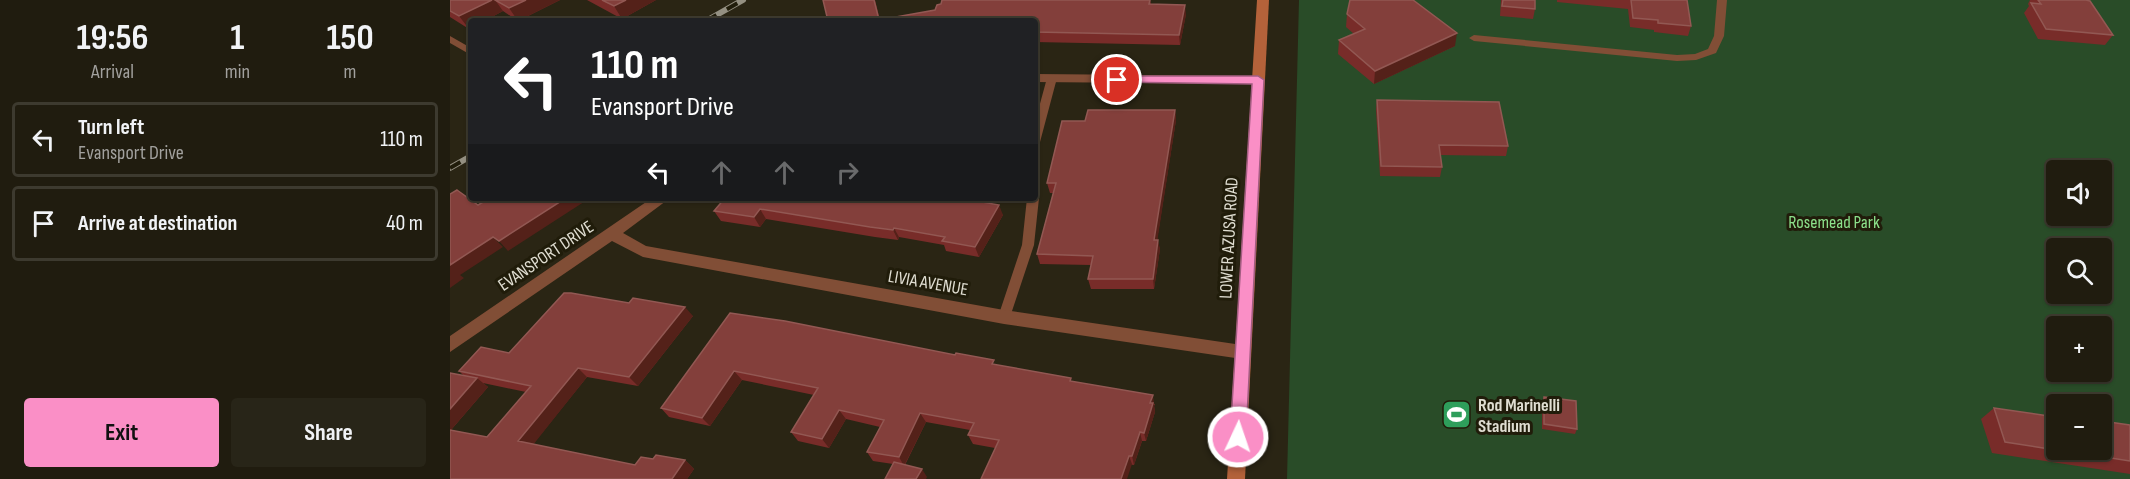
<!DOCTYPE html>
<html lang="en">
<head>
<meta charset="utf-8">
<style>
	body { margin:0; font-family:"Sofia Sans Condensed",sans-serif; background:#282518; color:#f1f3f6; height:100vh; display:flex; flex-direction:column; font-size:22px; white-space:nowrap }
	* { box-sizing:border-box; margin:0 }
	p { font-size:20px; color:#a2a19e }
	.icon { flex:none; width:33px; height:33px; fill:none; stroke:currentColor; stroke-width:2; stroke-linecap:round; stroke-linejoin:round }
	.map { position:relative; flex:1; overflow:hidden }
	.panel { display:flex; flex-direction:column; background:#201c0f; width:450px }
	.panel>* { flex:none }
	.top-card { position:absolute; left:18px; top:18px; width:570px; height:183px; border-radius:6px; box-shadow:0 2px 4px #0004,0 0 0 2px #3d3a2f; background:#202124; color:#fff; overflow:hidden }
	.controls { position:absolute; left:1596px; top:160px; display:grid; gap:12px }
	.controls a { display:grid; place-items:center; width:66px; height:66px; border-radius:6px; background:#201c0f; box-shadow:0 2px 4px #0004,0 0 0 2px #3d3a2f; font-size:30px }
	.pin { position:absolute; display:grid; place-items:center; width:51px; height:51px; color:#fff; margin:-26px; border:3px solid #fff; border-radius:50%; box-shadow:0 2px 6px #0007 }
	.me { position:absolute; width:66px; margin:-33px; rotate:3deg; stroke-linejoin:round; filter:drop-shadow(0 0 4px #0008) }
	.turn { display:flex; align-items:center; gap:21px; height:126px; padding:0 24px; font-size:27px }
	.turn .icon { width:78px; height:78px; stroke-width:2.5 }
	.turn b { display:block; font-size:42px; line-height:51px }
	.lanes { display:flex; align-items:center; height:57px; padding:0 24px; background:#0003; justify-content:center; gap:30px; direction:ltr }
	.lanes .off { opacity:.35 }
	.eta { display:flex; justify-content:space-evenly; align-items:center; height:102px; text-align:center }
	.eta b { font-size:36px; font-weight:700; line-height:42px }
	.cta { display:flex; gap:12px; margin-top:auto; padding:12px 24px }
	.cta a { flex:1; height:69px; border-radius:6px; background:#fa8fc6; color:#111; font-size:24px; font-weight:700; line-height:69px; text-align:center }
	.cta a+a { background:#282518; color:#f1f3f6 }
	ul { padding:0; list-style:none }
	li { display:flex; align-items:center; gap:18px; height:75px; margin:0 12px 9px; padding:0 12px; border:3px solid #3d3a2f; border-radius:6px }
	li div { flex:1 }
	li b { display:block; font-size:22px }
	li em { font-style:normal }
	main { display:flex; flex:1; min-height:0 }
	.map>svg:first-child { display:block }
	.green { fill:#294c28; fill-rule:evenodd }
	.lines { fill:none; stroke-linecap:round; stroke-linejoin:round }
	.lane { fill:#814e36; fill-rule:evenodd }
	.street { fill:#814e36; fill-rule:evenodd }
	.secondary { fill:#b4623a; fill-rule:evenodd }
	.rail-casing { stroke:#949082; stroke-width:6 }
	.rail { stroke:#201c0a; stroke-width:4; stroke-dasharray:12; stroke-linecap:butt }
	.wall { fill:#782c29; fill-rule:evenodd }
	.shaded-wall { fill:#542119 }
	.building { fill:#833f3b; stroke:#925853; stroke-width:1.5 }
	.route { fill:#fa8fc6; stroke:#a25d81; stroke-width:1.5 }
	.labels { text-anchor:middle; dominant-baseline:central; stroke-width:6; stroke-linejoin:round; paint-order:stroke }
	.park-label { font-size:18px; fill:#8ce18b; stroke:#201c0a }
	.street-label { font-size:18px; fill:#e0ded2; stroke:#201c0a }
	.poi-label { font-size:18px; font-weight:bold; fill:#e0ded2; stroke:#201c0a; text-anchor:start }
</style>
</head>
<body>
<main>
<section class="panel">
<div class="eta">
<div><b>19:56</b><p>Arrival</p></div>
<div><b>1</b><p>min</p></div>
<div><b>150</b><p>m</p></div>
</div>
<ul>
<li><svg class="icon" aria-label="left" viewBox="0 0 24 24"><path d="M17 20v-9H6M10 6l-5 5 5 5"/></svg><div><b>Turn left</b><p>Evansport Drive</p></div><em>110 m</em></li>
<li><svg class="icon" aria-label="arrive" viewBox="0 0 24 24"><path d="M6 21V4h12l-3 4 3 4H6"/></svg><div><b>Arrive at destination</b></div><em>40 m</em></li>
</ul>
<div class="cta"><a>Exit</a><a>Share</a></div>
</section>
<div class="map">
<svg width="1680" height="479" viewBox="0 0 1680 479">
	<rect width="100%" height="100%" fill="#2a2514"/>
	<path class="green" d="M849,0H1680V479H837ZM1606,171H1652V216H1606ZM1606,249H1652V294H1606ZM1606,327H1652V372H1606ZM1606,405H1652V450H1606Z"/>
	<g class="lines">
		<path class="lane" d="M1267,0H1277L1274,36L1266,53L1246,60L1227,61L1024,41L1019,38L1024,35L1227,55L1245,54L1258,49L1264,36Z
			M0,36L21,48V55L0,43Z
			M602,75L607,78L590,142L585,146V122L597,78Z
			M585,194L589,198L584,245L560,317L559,321L554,322L549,321L548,317L572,245L577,198H585Z"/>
		<path class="street" d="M585,74L808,76L814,80L808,84L585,82Z
			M202,198H220L173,233L196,246L554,310L792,345L798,347L800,352L798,357L792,359L554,324L193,257L162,241L0,352V336Z"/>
		<path class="secondary" d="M807,0H819L795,479H777Z"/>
		<defs>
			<path id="rail" d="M256,21L293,0
				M0,168L21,156"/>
		</defs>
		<use href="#rail" class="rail-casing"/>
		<use href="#rail" class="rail"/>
	</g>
	<path class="wall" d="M0,0H110L68,21L53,11L19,29L0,17Z
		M137,0H206L172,19Z
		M425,0L430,20L700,0L701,4L736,14L730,45L585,42V21H378Z
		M1051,0H1085V9L1083,19L1050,16Z
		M1107,0H1237L1241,26L1238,36L1204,32V30L1180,27L1178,9L1107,2Z
		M1580,0H1636L1663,35L1655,45L1588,39L1574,13L1579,6L1578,4Z
		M897,14L1005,46L924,84L888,54L889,40L904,34L896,27Z
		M927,100L1058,146L1056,156L990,155L992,167L990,177L930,176L926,110Z
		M725,110L726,120L707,240L710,249L704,289H641L638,279L641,265L590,264L587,254L603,193H600L597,183L635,121Z
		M542,198L540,204L553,215L529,257L496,251L494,245L449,237L448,240L425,237L316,219L310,227L271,221L264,211Z
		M179,303L243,316L188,386L137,377L83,444L185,465L203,459L235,460L244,469L237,479H0V373L14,376L9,371L59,353ZM33,383L76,392L37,437L1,430L38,387Z
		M280,313L546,365L622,381L705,404L704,406L705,412L696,441H692L684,465L545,448L523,444L518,435L520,430L476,422L455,465L477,477L443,464L423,461L417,452L430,427L396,419L379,448L348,441L341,432L364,395L292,380L260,426L219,417L211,408Z
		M1094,397L1127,429L1125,434L1092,429V402Z
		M1544,408L1594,416L1597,413L1606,414V450H1652L1680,425V474L1542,453L1531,419Z"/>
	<path class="shaded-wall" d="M42,0H45L53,11L34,21H21V27L19,29L9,16Z
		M76,0H110L68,21L59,8Z
		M176,0H206L172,19L164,6Z
		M735,5L736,14L730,45L729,35Z
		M1007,33L1005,46L924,84L925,71Z
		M725,110L726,120L706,249L704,240Z
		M116,198H140L58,251L49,241Z
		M534,198H542L536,212L532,202Z
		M549,205L553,215L529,257L525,247Z
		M310,209L316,219L310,227L304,217Z
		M444,228L449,237L448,240L443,230Z
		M43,237L53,247L10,275L14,278L0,288V265Z
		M708,240L710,249L704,289L703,279Z
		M235,307L243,316L188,386L179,377Z
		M128,368L137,377L79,450L68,441Z
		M284,371L292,380L260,426L252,418Z
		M27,378L38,387L0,431V409Z
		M703,395L705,412L696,441L694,433Z
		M389,410L396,419L379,448L372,439Z
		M470,413L476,422L454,466L449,457Z
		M690,432L692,441L684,465L682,456Z
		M679,456L682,464L677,479H671Z
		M235,460L244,469L237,479H222Z
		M472,469L477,477L476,479H466Z"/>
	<path class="building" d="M0,0H42L9,16L0,11Z
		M45,0H76L59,8Z
		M152,0H176L164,6Z
		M373,0H424L429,20L485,10L487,5L491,4L492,0H700L699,4L735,5L729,35L585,32V21H378Z
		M900,0H963L1007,33L925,71L889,40L915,29L897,14Z
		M1053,0H1085V9L1052,6Z
		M1181,0H1237L1241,26L1208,23V20L1183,18Z
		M1588,0H1636L1640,1L1663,35L1596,29L1581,3L1591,4Z
		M927,100L1049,102L1058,146L989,145L992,167L931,166Z
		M638,110H725L704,240H708L703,279H638L643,256L587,254L606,183H597L612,121H635Z
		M7,190L28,205L40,198H116L49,241L43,237L0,265V194Z
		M275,198H534L532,202L549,205L525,247L492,241L495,237L444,228L443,230L420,227L310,209L304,217L264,211Z
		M114,293H121L179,303L183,298L235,307L179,377L128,368L68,441L185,465L191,457L203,459L206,455L235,460L222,479H0V430L37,437L81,386L9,371L31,347L59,353Z
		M280,313L335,321L505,355L506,353L544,360L542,364L621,378L620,381L703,395L700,403H703L694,433L690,432L682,456H679L671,479H531L549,440L518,435L524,423L470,413L449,457L417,452L434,420L389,410L372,439L341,432L368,388L284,371L252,418L211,408Z
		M0,373L27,378L0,409Z
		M1094,397L1126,401L1127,429L1094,424Z
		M1544,408L1599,416L1597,413L1606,414V450L1555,442Z
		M1652,421L1680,425V461L1610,450H1652Z
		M444,462L472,469L466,479H435Z"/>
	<path class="route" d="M667,76H808L814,80L796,437L794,442L788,444L783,442L780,437L802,84L663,82V77Z"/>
	<defs>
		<symbol id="stadium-square" viewBox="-11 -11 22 22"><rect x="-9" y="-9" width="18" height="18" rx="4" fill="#2e9e5b" stroke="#201c0a"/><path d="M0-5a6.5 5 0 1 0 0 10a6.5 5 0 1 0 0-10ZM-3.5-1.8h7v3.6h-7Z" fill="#fff"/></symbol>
	</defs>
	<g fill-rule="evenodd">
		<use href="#stadium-square" x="990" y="398" width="33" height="33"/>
	</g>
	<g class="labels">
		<g class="park-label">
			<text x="1384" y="222">Rosemead Park</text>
		</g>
		<g class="street-label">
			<text transform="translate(779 238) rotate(-87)">LOWER AZUSA ROAD</text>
			<text transform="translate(96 256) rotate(-34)">EVANSPORT DRIVE</text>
			<text transform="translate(478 283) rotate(10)">LIVIA AVENUE</text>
		</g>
		<g class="poi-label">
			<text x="1028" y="405">Rod Marinelli<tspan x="1028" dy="21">Stadium</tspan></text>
		</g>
	</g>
</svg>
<div class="controls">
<a><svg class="icon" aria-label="sound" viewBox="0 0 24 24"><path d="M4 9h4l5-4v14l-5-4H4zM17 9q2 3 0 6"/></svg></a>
<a><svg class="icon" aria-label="search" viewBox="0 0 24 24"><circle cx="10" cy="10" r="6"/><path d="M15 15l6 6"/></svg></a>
<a>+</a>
<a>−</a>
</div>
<div class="pin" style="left:667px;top:80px;background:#d93025"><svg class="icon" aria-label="arrive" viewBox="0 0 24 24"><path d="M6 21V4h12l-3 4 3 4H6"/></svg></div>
<svg class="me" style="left:788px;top:437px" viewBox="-20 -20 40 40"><circle r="17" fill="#fa8fc6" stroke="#fff" stroke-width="3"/><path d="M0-11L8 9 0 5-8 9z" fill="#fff"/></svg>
<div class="top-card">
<div class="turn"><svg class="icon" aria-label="left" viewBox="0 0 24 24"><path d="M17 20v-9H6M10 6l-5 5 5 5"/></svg><div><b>110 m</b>Evansport Drive</div></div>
<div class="lanes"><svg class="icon" aria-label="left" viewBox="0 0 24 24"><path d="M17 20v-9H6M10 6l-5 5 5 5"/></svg><svg class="icon off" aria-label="ahead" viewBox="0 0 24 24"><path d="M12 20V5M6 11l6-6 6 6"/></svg><svg class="icon off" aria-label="ahead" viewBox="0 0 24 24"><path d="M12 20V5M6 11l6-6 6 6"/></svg><svg class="icon off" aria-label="right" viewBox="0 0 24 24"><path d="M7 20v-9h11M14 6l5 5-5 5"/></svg></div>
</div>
</div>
</main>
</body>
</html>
